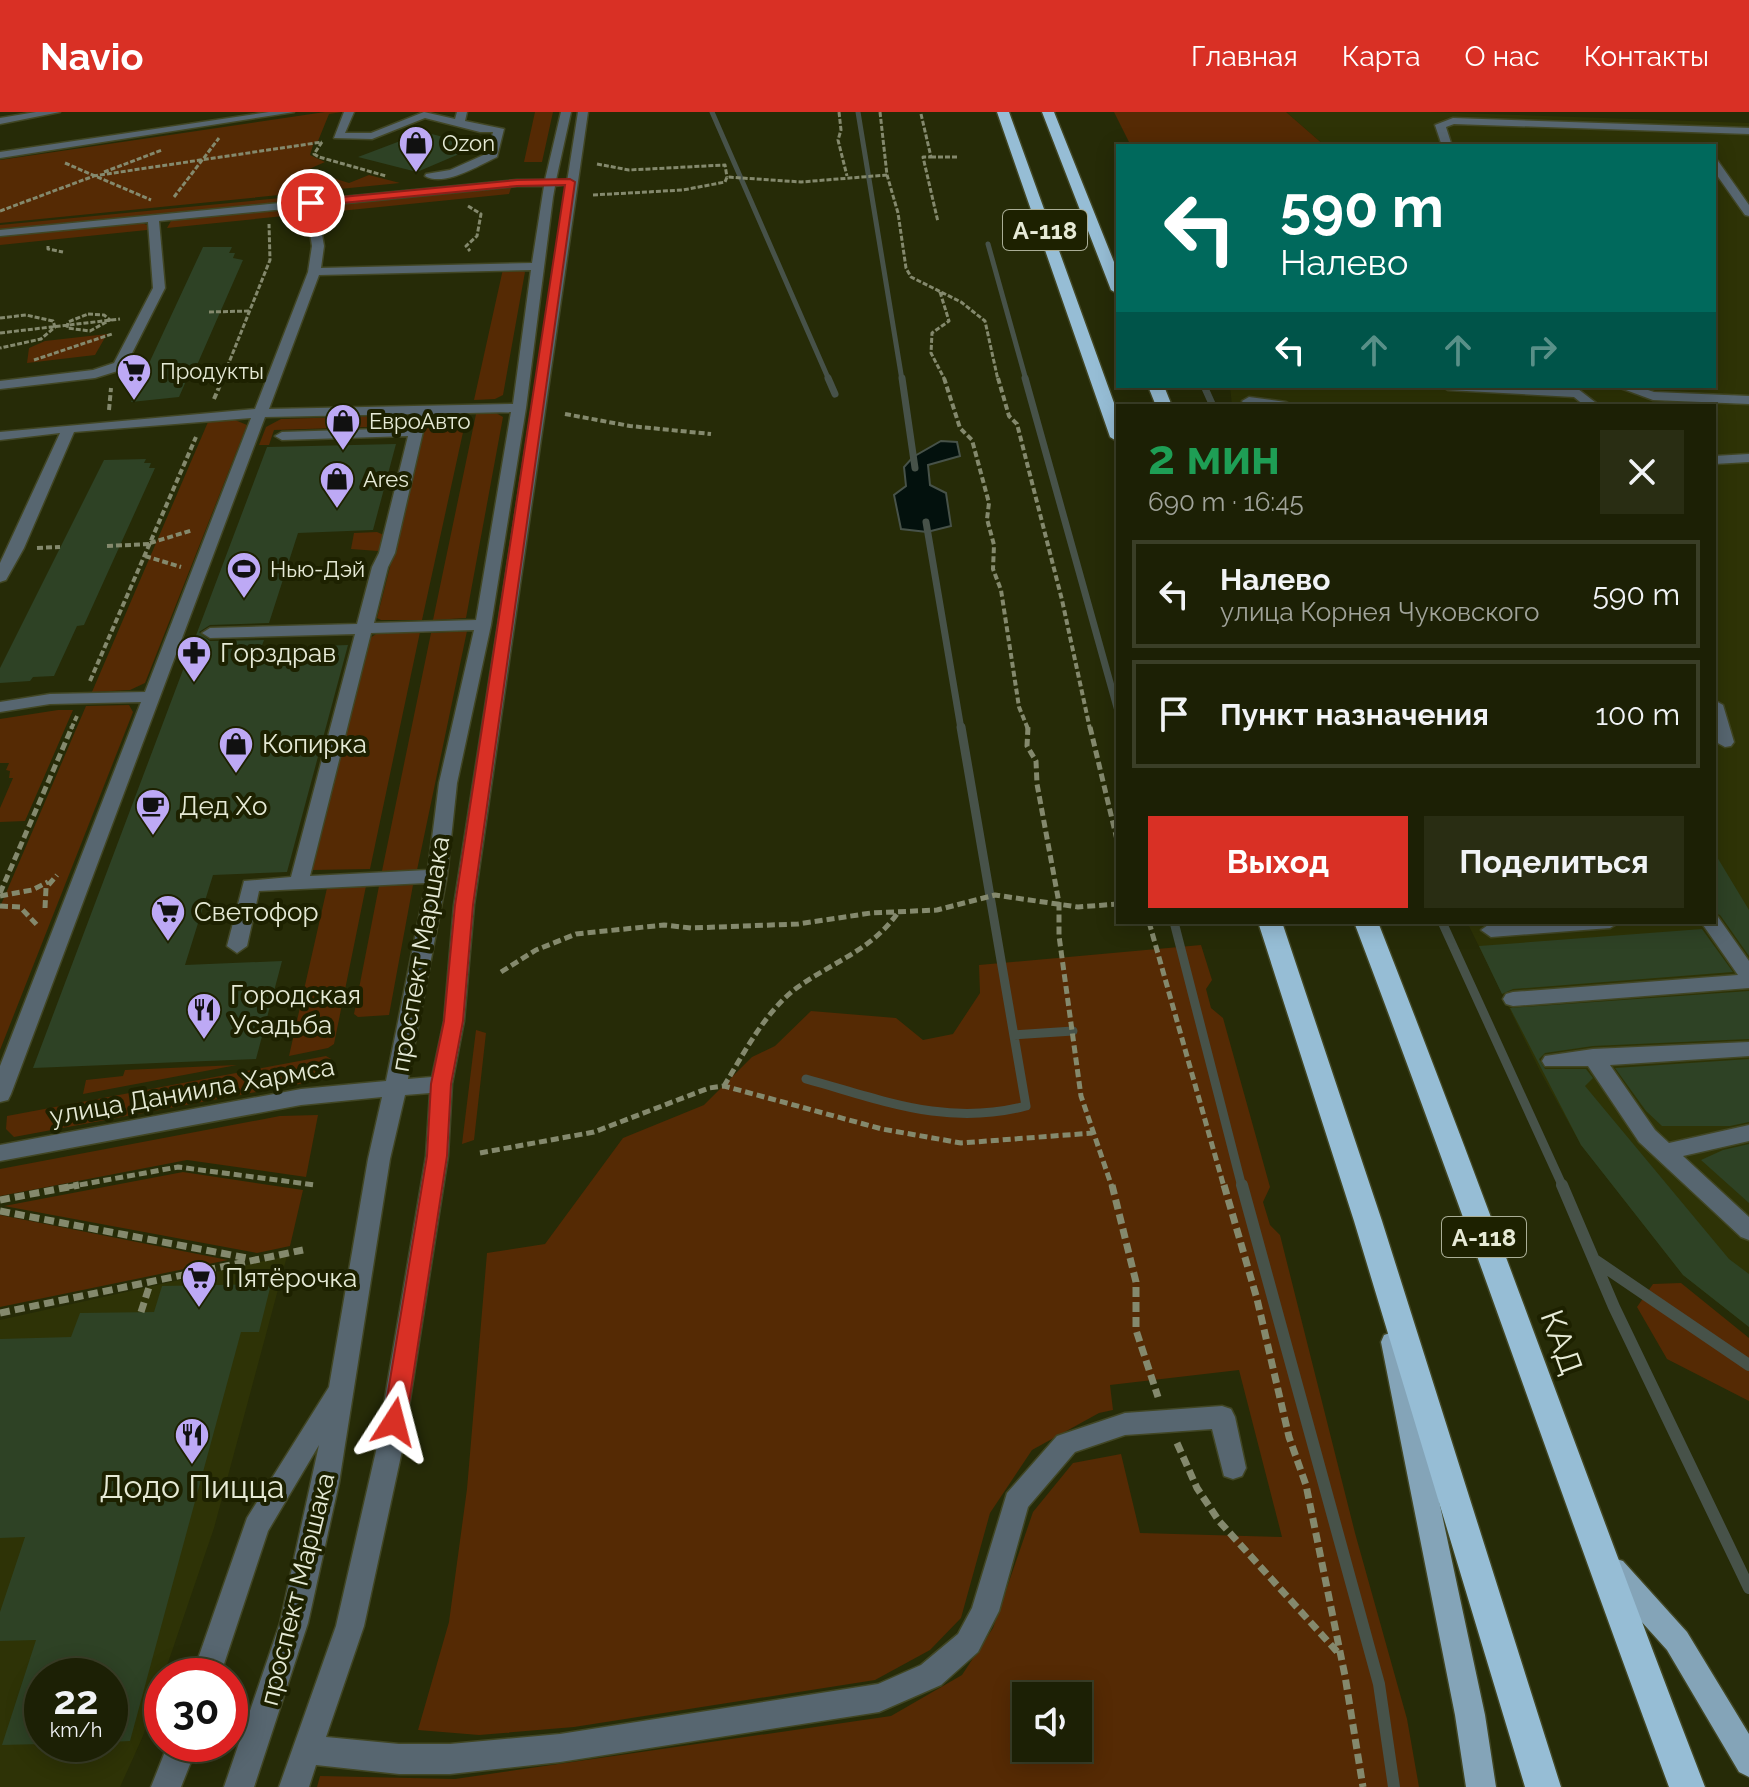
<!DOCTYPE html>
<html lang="ru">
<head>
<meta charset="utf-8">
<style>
	body { margin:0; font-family:Raleway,sans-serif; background:#292d13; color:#f1f3f6; height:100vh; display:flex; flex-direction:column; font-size:30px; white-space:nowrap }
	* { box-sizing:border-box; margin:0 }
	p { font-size:26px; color:#a0a39a }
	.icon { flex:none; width:44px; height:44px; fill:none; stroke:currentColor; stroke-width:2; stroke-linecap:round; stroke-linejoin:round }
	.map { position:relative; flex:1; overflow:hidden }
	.sheet { position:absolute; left:1116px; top:292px; width:600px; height:520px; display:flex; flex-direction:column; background:#1c2005; border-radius:0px; box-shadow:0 4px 20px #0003,0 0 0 2px #3a3e27 }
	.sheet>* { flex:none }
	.banner { position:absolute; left:1116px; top:32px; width:600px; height:244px; border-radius:0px; box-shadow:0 4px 20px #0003,0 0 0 2px #3a3e27; background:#00695c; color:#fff; overflow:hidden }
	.fabs { position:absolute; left:1012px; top:1570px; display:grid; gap:16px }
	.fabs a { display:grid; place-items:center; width:80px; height:80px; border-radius:0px; background:#1c2005; box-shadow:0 4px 20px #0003,0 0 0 2px #3a3e27; font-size:40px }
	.speed { position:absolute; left:24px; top:1546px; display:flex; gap:16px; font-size:40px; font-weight:700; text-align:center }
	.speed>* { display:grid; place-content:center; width:104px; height:104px; border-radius:50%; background:#1c2005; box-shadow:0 4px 20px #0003,0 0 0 2px #3a3e27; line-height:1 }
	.speed small { font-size:20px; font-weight:400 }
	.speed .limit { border:12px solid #d22; background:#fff; color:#111 }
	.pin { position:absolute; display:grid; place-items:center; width:68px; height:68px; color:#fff; margin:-34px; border:4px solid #fff; border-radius:50%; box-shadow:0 2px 8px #0007 }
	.me { position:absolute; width:88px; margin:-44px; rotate:9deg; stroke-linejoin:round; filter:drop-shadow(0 0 6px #0008) }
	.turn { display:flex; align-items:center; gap:28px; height:168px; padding:0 32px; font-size:36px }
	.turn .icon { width:104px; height:104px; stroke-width:2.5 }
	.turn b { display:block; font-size:56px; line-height:68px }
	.lanes { display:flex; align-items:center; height:76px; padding:0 32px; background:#0003; justify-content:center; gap:40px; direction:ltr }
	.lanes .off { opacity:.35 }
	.round { display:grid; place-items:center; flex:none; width:84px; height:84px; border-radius:0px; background:#292d13 }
	.headline { display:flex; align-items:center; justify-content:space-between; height:136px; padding:0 32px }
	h1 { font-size:48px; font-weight:700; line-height:60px; color:#1e9e55 }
	.primary-button { display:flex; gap:16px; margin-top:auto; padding:16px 32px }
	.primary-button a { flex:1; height:92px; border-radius:0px; background:#d93025; color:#fff; font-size:32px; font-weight:700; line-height:92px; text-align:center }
	.primary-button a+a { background:#292d13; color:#f1f3f6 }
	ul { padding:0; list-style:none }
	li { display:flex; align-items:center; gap:24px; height:108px; margin:0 16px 12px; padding:0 16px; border:4px solid #3a3e27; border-radius:0px }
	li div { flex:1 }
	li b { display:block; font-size:30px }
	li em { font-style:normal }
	header { display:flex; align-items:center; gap:48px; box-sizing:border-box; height:112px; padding:0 40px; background:#d93025; color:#fff }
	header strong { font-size:38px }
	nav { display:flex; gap:44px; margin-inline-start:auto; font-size:28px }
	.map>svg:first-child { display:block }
	.built { fill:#2e3306; fill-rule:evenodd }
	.green { fill:#552a04; fill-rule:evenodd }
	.water { fill:#03110d; stroke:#475249; stroke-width:2 }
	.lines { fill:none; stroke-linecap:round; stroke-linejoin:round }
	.stream-far3 { stroke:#475249; stroke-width:5 }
	.stream-far2 { stroke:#475249; stroke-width:7 }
	.stream-far1 { stroke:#475249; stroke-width:9 }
	.stream { stroke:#475249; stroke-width:12 }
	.building { fill:#2e4225 }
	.minor-casing { stroke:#414624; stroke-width:3 }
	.major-casing { stroke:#414624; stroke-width:3 }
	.highway-casing { stroke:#414624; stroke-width:3 }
	.path-far3 { stroke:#84896d; stroke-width:3; stroke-dasharray:5 2; stroke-linecap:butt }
	.path-far2 { stroke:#84896d; stroke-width:4; stroke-dasharray:6 3; stroke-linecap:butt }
	.path-far1 { stroke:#84896d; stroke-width:5; stroke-dasharray:8 4; stroke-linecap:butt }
	.path { stroke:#84896d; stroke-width:7; stroke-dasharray:10 5; stroke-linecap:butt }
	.minor { fill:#576670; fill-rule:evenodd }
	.major { fill:#84a4b8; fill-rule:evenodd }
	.highway { fill:#96bdd5; fill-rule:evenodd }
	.route { fill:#d93025; stroke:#8d1f18; stroke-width:2 }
	.labels { text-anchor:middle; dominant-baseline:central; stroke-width:8; stroke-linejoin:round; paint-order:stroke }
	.far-poi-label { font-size:22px; fill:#e6ead6; stroke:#1d2100; text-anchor:start }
	.shield { fill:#1d2100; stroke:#aaae96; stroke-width:2 }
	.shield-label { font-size:24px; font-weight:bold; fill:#e6ead6 }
	.poi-label { font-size:26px; fill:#e6ead6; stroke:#1d2100; text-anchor:start }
	.street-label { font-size:26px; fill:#e6ead6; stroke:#1d2100 }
	.near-street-label { font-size:32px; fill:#e6ead6; stroke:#1d2100 }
	.near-poi-label { font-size:32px; fill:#e6ead6; stroke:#1d2100 }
</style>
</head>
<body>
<header>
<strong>Navio</strong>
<nav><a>Главная</a><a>Карта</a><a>О нас</a><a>Контакты</a></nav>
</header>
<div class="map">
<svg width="1749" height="1675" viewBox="0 0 1749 1675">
	<rect width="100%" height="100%" fill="#262b07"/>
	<path class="built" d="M1286,0H1431L1749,11V1215L1683,1163L1581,1033L1540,959L1467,810H1714V294H1232L1230,274H1714V34H1325Z
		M287,1144L214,1416L143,1624L120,1675H0V1208ZM42,1564H110V1632H42Z"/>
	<path class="green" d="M325,0H342L329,2L318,29L314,30L310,43L325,50L307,58L349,71L369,63L400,71L0,111V48Z
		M535,0H553L542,50H524Z
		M1114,0H1286L1325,34H1131Z
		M499,76H511L509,82L320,101V96L324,93Z
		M323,82L274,91L0,117V113Z
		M297,96L304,98V102L167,116L171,109Z
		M142,111L147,113V118L0,133V125Z
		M503,157H520L525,160L503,283L495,287L474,288Z
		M107,222L95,243L27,251L29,236L45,229Z
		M496,301L503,305L466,506L433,508L476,302Z
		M467,302L422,508H381L377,506L428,305Z
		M411,303L410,310L401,314L274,318L269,333H259L266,315L281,307Z
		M235,308L247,313L145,571L130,578L92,580L208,310Z
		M377,420L386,424L378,439L351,437L354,421Z
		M467,519L417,758L382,759L431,521Z
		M420,520L370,757L312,758L309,755L367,528L376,522Z
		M129,593L133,600L0,938V795L86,594Z
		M58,598H73L25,709L0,710V696L13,666H9L10,659L6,658L9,651H0V607Z
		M413,773L389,903L358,905L354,902L379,774Z
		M366,774L334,932L328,936L289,944L327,776Z
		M1201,833L1212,868L1206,877L1211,896L1223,906L1270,1075L1263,1090L1270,1113L1280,1123L1355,1421L1407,1607L1419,1675H317L320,1664L455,1667L891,1604L962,1563L993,1516L1033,1400L1073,1351L1121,1342L1140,1421L1282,1425L1239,1258L1110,1273L1113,1298L1099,1301L1032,1338L990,1401L961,1506L930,1538L875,1568L574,1615L479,1623L418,1618L449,1510L467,1377L487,1141L545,1132L623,1026L704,993L752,945L775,934L811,899L896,906L923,928L953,922L980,881L979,853ZM1026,1584H1078V1636H1026Z
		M476,918L486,921L474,1028L462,1032Z
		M326,944L331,947L326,967L14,1025L6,1017L7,1004Z
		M237,953L83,982L86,968L123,964L125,958Z
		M318,1003L306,1065L187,1048L0,1084V1057L280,1004Z
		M183,1060L303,1078L290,1134L257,1141L4,1094Z
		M0,1103L228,1148L0,1195Z
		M1681,1171L1749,1226V1289L1667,1247L1637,1195L1653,1172Z"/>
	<path class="water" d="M941,329L957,330L960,344L928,353L930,373L946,381L951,414L927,420L901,417L894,383L906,374L904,355L913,345Z"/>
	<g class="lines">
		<path class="stream-far3" d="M712,0L829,268
			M858,0L902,268
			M988,132L1026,268"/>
		<path class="stream-far2" d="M828,266L835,282
			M902,266L915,356
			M1025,266L1118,599
			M1204,274L1213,294
			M926,410L961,617"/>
		<path class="stream-far1" d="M1174,810L1242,1075
			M1442,810L1563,1075
			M1014,923L1073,919
			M806,967C883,988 946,1015 1026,994L961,615"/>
		<path class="stream" d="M1242,1073L1379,1572L1394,1675
			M1562,1073L1614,1195L1749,1476
			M1596,1149L1749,1253"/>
	</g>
	<path class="building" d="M424,20L478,34L417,60L358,45Z
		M203,135H232L229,141H235L233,146L243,148L197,253H193L179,285L131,290Z
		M396,332L373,418L298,421L269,511L210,513L199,520L210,529L264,528L261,536L348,533L287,760L213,763L185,853L282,849L256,947L33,956L267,335Z
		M146,347L144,351H151L149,356H155L84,513L77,514L54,564L33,565L30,569L0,571V556L104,348Z
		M1714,740L1749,798V844L1720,803L1714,801Z
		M1702,817L1733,860L1513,877L1502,882L1479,834Z
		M1749,879V927L1593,934L1545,941L1539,947L1545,957H1586L1593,966L1585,974L1729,1147L1749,1162V1215L1683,1163L1581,1033L1510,896Z
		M1749,947V1010L1730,1014H1662L1646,999L1615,956Z
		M1749,1032V1091L1701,1048L1723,1038Z
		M271,1172L259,1220H241L130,1629L110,1630V1564H42V1632L2,1633L36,1528L0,1529V1500L25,1425L0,1426V1227L71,1225L80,1201L154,1200L162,1174Z"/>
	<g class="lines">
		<defs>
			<path id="minor" d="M36,0H60L0,12V6Z
				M269,0H294L0,46V40Z
				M344,0H354L345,21H371L424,0L455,7L457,0H467L465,9L504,17L497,45C478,54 444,75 425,64L426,62L450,58L488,41L493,20H480L425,6L372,27L334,26Z
				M561,0H571L556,68L567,70L578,0H588L474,793L464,909L452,972L448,1044L402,1339L364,1514L326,1625L399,1632H450L560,1622L878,1572L921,1553L958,1522L972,1496L1007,1381L1057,1324L1125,1301L1222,1294L1231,1297L1235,1305L1246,1356L1242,1364L1233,1367L1224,1364L1212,1317L1125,1323L1075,1340L1028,1395L999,1499L978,1540L941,1573L879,1600L560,1650L450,1662H399L316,1653L309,1675H279L336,1514L376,1339L426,1044L430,981L405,983L390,1047L339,1371L308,1511L254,1675H224L280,1511L319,1333L268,1419L220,1564H192L247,1406L329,1275L368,1047L382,985L301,993L0,1049V1033L301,977L386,969L426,771L259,779L247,834L237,841L227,834L244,769L291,765L355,522L210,526L202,521L210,516L357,512L372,455L379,441L408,324L282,328L275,324L282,320L410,316L413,302L265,305L11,982L8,988L0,990V954L141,590L50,592L0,600V590L50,582L145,580L251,306L74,320L24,436L6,468L0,470V451L60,321L0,328V320L255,297L308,160L312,134L306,95L159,109L165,176L124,257L95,266L0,277V269L93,258L114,251L153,176L148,110L0,124V118L517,68H545ZM567,72L454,793L444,909L432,965L408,967L447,764L457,671L491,513L526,296L553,85L555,74ZM517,74H544L532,151L321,156L324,134L317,94ZM531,158L513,292L269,297L319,163ZM511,300L476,508L374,511L388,455L395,441L427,302ZM474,518L439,671L428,758L310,764L371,521Z
				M1453,6L1749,16V22L1454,12L1446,15L1452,34H1442L1435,13Z
				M1714,48L1718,49L1749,93V104L1745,103L1714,59Z
				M1441,274L1578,277L1600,294H1585L1574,285L1448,278Z
				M1615,274H1636L1654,280L1749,284V292L1653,288Z
				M1249,285L1286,290L1293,294L1244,292L1242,289Z
				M1749,342V350L1714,352V344Z
				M1714,588L1723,593L1734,630L1731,634L1725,635L1716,630Z
				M1714,804L1718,805L1749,849V876L1513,894L1506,892L1503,887L1506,882L1513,880L1738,863L1701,810H1714Z
				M1513,810H1620L1610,816L1491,825L1481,818L1491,811Z
				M1749,930V944L1610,953L1655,1018L1669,1031L1749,1013V1029L1683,1044L1749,1105V1128L1741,1125L1639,1030L1588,954H1545L1542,949L1545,944L1593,937Z
				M168,1632H198L181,1675H151Z"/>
			<path id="major" d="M1393,1220L1402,1223L1405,1230L1485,1603L1496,1675H1466L1455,1603L1381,1230L1384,1223Z
				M1613,1446L1623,1449L1687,1520L1749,1622V1665L1739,1660L1667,1538L1603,1467L1599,1458L1603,1449Z"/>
			<path id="highway" d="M997,0H1009L1118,302V330L1110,325Z
				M1042,0H1054L1118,160V182L1111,178Z
				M1148,274H1164L1172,294H1156Z
				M1258,810H1282L1382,1109L1561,1675H1525L1354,1109Z
				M1354,810H1378C1491,1097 1594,1388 1705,1675H1669C1562,1387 1463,1097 1354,810Z"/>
		</defs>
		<use href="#minor" class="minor-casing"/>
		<use href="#major" class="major-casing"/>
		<use href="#highway" class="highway-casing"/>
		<path class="path-far3" d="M839,0L841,18L838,28L847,64
			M880,0L887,63L898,101L906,156L911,165L961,190L985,209L998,268
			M921,2L931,45H923L938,110
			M322,30L314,42L319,45L386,64
			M931,45H959
			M65,51L151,88
			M597,52L629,58L725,53L727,65
			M104,60L162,38
			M93,64L322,30
			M593,83L683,78L725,70L727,65L801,70L887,63
			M174,85L219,26
			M468,94L481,102L477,124L466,134L470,139
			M0,99L94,64
			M48,134V137L63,140
			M940,180L949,209L932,221L931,241L945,268
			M209,200L249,199
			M88,202L104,203L110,208L90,219L67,216L68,210Z
			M0,206L26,203L53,209L55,215L41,227L0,236
			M0,221L120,207
			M34,248L112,222
			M222,268L270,148L269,112"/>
		<path class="path-far2" d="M944,266L960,316L972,328L989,391L987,407L994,433L993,457L1001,478L1019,595L1028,617
			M998,266L1009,304L1017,312L1062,488L1090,617
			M214,287L223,266
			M109,298L111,276
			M565,302L630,314L711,322
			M150,431L193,418
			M107,434L150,432
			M37,436L60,435
			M145,444L181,455
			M90,569L196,325
			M71,617L77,604"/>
		<path class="path-far1" d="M1028,615L1027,634L1036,649L1037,672L1059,791V824L1081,984L1112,1075
			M1090,615L1118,732
			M0,781L72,615
			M0,784L32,778L48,770
			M0,794L20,795L38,814
			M45,796L46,776L57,763
			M1149,810L1224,1075
			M501,860L536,838L576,822L664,813L691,816L798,812L871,801L937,798L995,783L1078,795L1118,792
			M724,974C744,941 766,898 798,875C833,850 871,838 897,802
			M480,1041L594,1020L709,976L724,974L882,1017L961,1031L1093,1021
			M68,1075L178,1055L315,1073"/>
		<path class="path" d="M1112,1073L1136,1170V1218L1158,1285
			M1224,1073L1257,1187L1289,1325L1306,1373L1345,1564L1363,1675
			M0,1088L79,1073
			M0,1099L247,1146
			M141,1200L151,1169
			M0,1201L303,1138
			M1177,1331L1197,1376L1219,1409L1341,1544"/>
		<use href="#minor" class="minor"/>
		<use href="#major" class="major"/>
		<use href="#highway" class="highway"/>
	</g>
	<path class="route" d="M570,67L575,70L473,793L463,909L451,972L447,1044L406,1310L402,1317L394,1320L386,1317L383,1310L427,1044L431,972L444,909L455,793L565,73L517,74L311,94L306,91L311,88L517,68Z"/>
	<defs>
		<symbol id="shop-pin" viewBox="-11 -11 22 30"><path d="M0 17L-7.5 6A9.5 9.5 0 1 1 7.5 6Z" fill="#bda9f5" stroke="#1d2100"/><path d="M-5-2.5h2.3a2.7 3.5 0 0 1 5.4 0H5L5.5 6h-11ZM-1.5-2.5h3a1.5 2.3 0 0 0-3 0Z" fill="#111"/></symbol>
		<symbol id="supermarket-pin" viewBox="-11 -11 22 30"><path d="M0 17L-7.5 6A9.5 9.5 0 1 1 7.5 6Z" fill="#bda9f5" stroke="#1d2100"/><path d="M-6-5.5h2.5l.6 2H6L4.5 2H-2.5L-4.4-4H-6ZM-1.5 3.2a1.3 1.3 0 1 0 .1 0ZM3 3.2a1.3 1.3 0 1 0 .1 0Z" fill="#111"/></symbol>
		<symbol id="stadium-pin" viewBox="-11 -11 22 30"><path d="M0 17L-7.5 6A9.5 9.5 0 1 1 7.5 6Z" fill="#bda9f5" stroke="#1d2100"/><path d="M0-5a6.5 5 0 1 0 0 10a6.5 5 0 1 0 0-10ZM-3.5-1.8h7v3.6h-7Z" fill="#111"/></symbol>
		<symbol id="pharmacy-pin" viewBox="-11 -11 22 30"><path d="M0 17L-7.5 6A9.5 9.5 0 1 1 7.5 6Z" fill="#bda9f5" stroke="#1d2100"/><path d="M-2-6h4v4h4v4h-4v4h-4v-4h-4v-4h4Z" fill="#111"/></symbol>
		<symbol id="cafe-pin" viewBox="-11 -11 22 30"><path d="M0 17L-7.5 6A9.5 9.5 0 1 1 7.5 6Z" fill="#bda9f5" stroke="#1d2100"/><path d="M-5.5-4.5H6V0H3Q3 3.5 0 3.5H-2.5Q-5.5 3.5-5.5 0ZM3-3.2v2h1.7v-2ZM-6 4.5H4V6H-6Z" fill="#111"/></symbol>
		<symbol id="restaurant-pin" viewBox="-11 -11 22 30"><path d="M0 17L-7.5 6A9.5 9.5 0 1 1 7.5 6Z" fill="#bda9f5" stroke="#1d2100"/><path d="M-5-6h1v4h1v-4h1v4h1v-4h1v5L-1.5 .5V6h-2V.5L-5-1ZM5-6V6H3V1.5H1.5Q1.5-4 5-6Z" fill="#111"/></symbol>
	</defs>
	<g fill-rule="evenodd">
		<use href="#shop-pin" x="396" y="11" width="40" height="54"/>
		<use href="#supermarket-pin" x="114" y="239" width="40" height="54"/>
		<use href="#shop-pin" x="323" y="289" width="40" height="54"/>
		<use href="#shop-pin" x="317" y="347" width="40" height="54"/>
		<use href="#stadium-pin" x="224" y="437" width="40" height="54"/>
		<use href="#pharmacy-pin" x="174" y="521" width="40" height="54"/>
		<use href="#shop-pin" x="216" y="612" width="40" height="54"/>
		<use href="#cafe-pin" x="133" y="674" width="40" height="54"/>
		<use href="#supermarket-pin" x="148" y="780" width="40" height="54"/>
		<use href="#restaurant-pin" x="184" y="878" width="40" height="54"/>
		<use href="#supermarket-pin" x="179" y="1146" width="40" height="54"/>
		<use href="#restaurant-pin" x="172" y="1303" width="40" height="54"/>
	</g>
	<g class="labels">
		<g class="far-poi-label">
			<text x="442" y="31">Ozon</text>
			<text x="160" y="259">Продукты</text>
			<text x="369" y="309">ЕвроАвто</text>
			<text x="363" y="367">Ares</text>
			<text x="270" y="457">Нью-Дэй</text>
		</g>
		<g class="shield">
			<rect x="1003" y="98" width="84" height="40" rx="6"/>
			<rect x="1442" y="1105" width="84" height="40" rx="6"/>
		</g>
		<g class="shield-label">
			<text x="1045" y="118">А-118</text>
			<text x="1484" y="1125">А-118</text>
		</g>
		<g class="poi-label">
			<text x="220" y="541">Горздрав</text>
			<text x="262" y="632">Копирка</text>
			<text x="179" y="694">Дед Хо</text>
			<text x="194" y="800">Светофор</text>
			<text x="230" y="883">Городская<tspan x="230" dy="30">Усадьба</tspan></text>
			<text x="225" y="1166">Пятёрочка</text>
		</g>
		<g class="street-label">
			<text transform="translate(420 842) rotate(-80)">проспект Маршака</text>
			<text transform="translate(192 979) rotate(-10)">улица Даниила Хармса</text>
			<text transform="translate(297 1477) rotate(-76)">проспект Маршака</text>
		</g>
		<g class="near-street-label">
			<text transform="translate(1562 1230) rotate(70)">КАД</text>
		</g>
		<g class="near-poi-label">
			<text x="192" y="1374">Додо Пицца</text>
		</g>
	</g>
</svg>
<div class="fabs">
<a><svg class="icon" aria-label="sound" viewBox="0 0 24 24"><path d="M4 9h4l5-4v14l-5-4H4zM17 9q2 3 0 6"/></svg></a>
</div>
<div class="speed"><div>22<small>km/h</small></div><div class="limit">30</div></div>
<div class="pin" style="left:311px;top:91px;background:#d93025"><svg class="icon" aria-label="arrive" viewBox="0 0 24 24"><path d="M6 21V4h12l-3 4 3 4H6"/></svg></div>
<svg class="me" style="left:394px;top:1310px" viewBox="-20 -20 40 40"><path d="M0-17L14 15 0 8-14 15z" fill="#d93025" stroke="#fff" stroke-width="4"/></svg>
<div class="banner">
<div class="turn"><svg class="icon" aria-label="left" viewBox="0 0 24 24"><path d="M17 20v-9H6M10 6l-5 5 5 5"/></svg><div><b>590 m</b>Налево</div></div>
<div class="lanes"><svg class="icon" aria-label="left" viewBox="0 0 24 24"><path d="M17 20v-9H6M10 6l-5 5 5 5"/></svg><svg class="icon off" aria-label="ahead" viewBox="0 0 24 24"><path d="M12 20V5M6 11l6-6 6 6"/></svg><svg class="icon off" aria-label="ahead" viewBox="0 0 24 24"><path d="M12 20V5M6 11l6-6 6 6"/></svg><svg class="icon off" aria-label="right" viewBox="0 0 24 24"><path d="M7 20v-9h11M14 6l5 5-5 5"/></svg></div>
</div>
<section class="sheet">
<div class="headline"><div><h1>2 мин</h1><p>690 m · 16:45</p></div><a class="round"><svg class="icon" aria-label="close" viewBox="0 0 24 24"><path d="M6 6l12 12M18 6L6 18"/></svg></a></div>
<ul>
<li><svg class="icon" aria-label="left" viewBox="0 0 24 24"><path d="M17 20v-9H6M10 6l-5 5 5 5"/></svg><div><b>Налево</b><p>улица Корнея Чуковского</p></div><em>590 m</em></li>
<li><svg class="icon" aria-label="arrive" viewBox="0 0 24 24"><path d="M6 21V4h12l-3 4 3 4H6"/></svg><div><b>Пункт назначения</b></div><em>100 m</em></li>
</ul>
<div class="primary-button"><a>Выход</a><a>Поделиться</a></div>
</section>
</div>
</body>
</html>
